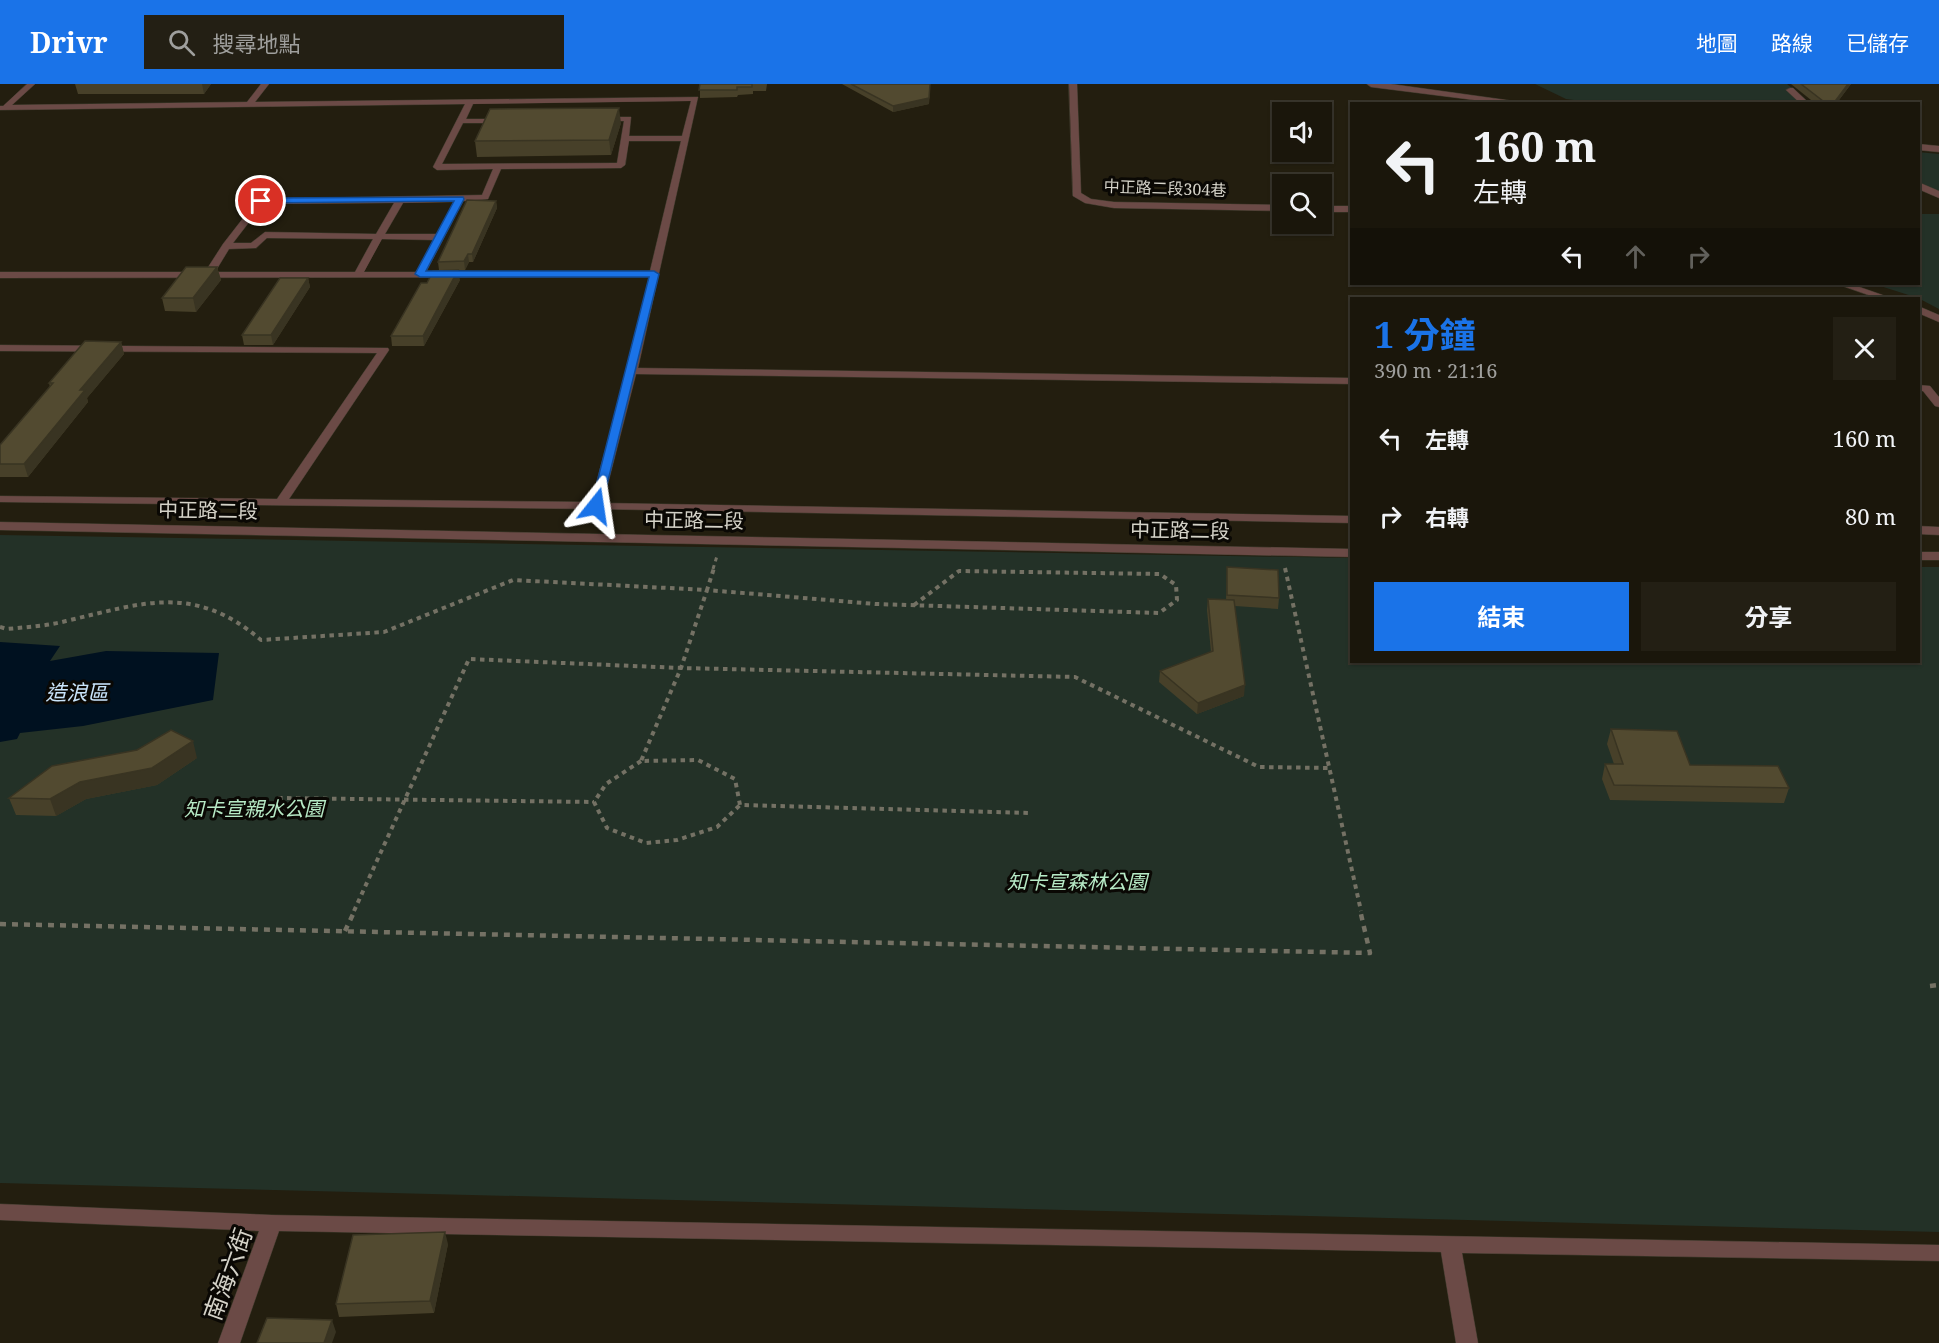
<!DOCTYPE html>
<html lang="zh-TW">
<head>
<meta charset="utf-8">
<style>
	body { margin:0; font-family:"Noto Serif","Noto Sans TC",serif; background:#231f14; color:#f1f3f6; height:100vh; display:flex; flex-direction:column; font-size:22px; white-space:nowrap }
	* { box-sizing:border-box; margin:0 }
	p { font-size:20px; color:#9f9f9d }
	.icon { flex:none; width:33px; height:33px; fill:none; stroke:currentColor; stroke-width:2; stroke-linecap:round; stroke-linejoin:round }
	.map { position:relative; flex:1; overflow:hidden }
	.details { position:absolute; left:1350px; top:213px; width:570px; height:366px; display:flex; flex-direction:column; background:#1a160b; border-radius:0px; box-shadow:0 2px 4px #0004,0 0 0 2px #38352c }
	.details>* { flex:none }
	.hud { position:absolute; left:1350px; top:18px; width:570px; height:183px; border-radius:0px; box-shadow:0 2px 4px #0004,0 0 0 2px #38352c; background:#1a160b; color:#f1f3f6; overflow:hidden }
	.controls { position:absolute; left:1272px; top:18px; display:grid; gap:12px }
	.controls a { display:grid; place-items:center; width:60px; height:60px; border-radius:0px; background:#1a160b; box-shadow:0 2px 4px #0004,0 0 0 2px #38352c; font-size:30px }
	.pin { position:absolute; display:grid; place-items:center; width:51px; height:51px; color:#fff; margin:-26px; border:3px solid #fff; border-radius:50%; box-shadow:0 2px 6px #0007 }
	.me { position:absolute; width:66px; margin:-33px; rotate:15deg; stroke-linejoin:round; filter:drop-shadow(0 0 4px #0008) }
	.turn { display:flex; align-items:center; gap:21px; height:126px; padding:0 24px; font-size:27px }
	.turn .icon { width:78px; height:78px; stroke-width:2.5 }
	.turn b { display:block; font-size:42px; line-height:51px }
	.lanes { display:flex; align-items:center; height:57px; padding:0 24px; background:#0003; justify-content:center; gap:30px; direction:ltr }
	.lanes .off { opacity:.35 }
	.round { display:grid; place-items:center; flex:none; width:63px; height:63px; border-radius:0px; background:#231f14 }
	.head { display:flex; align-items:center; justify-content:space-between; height:102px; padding:0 24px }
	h1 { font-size:36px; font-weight:700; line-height:45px; color:#1a73e8 }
	.cta { display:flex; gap:12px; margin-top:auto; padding:12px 24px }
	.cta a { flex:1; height:69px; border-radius:0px; background:#1a73e8; color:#fff; font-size:24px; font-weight:700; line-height:69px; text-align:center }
	.cta a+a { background:#231f14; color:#f1f3f6 }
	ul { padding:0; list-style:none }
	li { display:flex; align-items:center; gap:18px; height:78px; padding:0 24px }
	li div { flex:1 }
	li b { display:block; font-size:22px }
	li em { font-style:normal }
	header { display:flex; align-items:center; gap:36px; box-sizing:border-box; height:84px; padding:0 30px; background:#1a73e8; color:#fff }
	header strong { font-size:28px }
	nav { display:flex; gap:33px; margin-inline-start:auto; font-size:21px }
	.search { width:420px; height:54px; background:#231f14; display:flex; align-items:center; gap:15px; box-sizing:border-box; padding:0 21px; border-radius:0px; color:#9f9f9d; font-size:22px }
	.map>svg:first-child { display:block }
	.green { fill:#233127 }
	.water { fill:#001120 }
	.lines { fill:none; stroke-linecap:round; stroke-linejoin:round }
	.service-casing { stroke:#3f3b2d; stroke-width:1 }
	.minor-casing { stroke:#3f3b2d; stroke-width:1 }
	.tertiary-casing { stroke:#3f3b2d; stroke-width:1 }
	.path-far2 { stroke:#747164; stroke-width:3; stroke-dasharray:4 4; stroke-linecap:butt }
	.path-far1 { stroke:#747164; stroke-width:4; stroke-dasharray:4.5 4.5; stroke-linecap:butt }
	.path { stroke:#747164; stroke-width:4.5; stroke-dasharray:6 6; stroke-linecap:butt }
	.service { fill:#6b4a46; fill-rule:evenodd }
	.minor { fill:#6b4a46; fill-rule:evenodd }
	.tertiary { fill:#6b4a46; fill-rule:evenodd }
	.wall { fill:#474029 }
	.shaded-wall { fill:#393422 }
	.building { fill:#524a30; stroke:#393422; stroke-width:1.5 }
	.route { fill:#1a73e8; stroke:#114b97; stroke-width:1.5 }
	.labels { text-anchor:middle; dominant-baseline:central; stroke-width:6; stroke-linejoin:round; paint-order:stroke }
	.far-street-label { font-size:16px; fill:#d4d2c8; stroke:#0a0804 }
	.street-label { font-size:20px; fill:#d4d2c8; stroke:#0a0804 }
	.park-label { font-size:20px; font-style:italic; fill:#b7eac6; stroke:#0a0804 }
	.water-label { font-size:21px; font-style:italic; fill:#c9e4fb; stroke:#0a0804 }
	.near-street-label { font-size:24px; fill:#d4d2c8; stroke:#0a0804 }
</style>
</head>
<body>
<header>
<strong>Drivr</strong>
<div class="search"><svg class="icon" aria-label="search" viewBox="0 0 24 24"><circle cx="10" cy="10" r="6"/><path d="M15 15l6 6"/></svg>搜尋地點</div>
<nav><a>地圖</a><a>路線</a><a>已儲存</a></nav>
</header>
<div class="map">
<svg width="1939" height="1259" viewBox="0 0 1939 1259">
	<rect width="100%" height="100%" fill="#231e0f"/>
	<path class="green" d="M1535,0H1787L1810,19H1597L1566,15Z
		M1918,68L1939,70V109L1919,99Z
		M1919,130H1939V225L1918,214L1874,200H1918Z
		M0,451L1351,474L1352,578H1918L1919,483H1939V1148L0,1099Z"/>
	<path class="water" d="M0,558L60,562L50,577L106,567L219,569L213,616L83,642L20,649L17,655L0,658Z"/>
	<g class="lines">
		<defs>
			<path id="service" d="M27,0H35L12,21L247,18L261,0H269L255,18L698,13L638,284L1352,294V300L636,290L603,419L1352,432V439L596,425L0,418V412L277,415L377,269L0,267V261L388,264L389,266L289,415L591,418L627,287L649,193L0,194V188H205L223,160L258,115L482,111L493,85L437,86L433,83L465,20L0,26V22H3ZM691,17L682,52H629L631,33H601V37H624L617,79L442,80L463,39H501L505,37L501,35H466L473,20ZM629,57H681L650,187L426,188L463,117L488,115L501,85L621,84L625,81ZM454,118L437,150H385L403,119ZM394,119L376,150L265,148L251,159H233L263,120ZM267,154L373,155L355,188H215L229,165L256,164ZM382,155L434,156L417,188H364Z
				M1790,4H1793L1810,20H1801L1786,6Z
				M1918,301L1930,302L1939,313V323L1935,322L1923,307H1918Z
				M1918,442L1939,443V451L1918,450Z"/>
			<path id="minor" d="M1367,0H1391L1535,20H1506L1371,3Z
				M1918,60L1939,62V68L1918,66Z
				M1918,98L1939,107V114L1918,105Z
				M0,1120L272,1131L1939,1161V1177L1462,1169L1478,1259H1456L1441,1168L279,1147L240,1259H218L259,1147L0,1136Z"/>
			<path id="tertiary" d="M1069,0H1077L1081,109L1091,115L1114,118L1282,121V127L1114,124L1085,119L1073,112Z
				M1322,122H1352V128H1322Z
				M1837,200H1851L1891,214H1877Z
				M1918,222L1939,231V238L1918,229Z
				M0,438L1352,465V473L0,446Z
				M1918,468H1939V476H1918Z"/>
		</defs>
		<use href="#service" class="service-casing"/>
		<use href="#minor" class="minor-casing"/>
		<use href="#tertiary" class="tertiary-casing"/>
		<path class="path-far2" d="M713,485L717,472"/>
		<path class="path-far1" d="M1285,484L1361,827
			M914,521L959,487L1160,490L1176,501L1177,516L1159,529L876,520L707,506L681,584L1075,593L1259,683L1329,684
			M0,543L7,545C27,543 47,542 66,537C143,519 194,499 261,556L384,548L513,496L707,506L714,484
			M641,677L606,700L594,718L607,744L646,759L677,756L717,743L740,721
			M278,714L594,718
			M354,827L469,575L681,584L641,677L698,676L735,695L740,721L1030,729"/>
		<path class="path" d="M0,840L1370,869L1360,826
			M345,847L355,826
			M1930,902L1939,901"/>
		<use href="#service" class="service"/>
		<use href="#minor" class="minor"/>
		<use href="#tertiary" class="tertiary"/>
	</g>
	<path class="wall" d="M75,0H211L204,10H78Z
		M700,0H767L766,7H753V10L738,11L737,13L700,14Z
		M842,0H930L929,20L893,28Z
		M1791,0H1851L1836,20H1816Z
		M621,39L611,71L477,73L475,57Z
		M496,117L497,124L473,178H469L465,186H439L438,178Z
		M217,183L221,196L196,228L165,227L162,214Z
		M308,194L310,203L273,261H244L242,251Z
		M460,196L424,262H392L391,252L427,199Z
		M121,258L124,270L87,314L88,318L28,393H0V361L50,303L49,299Z
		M1227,483L1279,514L1278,525L1235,522L1244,612L1197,630L1159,598L1160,587L1211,568L1207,526L1208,515L1226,516Z
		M1611,645L1690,681L1789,704L1784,719L1610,716L1602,695L1605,680H1614L1607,660Z
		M197,674L157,701L86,715L56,732L16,731L9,714Z
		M448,1160L434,1229L339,1233L336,1220Z"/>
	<path class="shaded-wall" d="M202,0H211L204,10Z
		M930,0L929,20L893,28V22Z
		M1848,0H1851L1836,20H1833Z
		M619,24L621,39L611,71L609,56Z
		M496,117L497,124L473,178L472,170Z
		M468,170L469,178L465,186L464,177Z
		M217,183L221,196L196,228L193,214Z
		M458,186L460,196L424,262L423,252Z
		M308,194L310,203L273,261L271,251Z
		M121,258L124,270L87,314L88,318L28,393L24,380L80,306Z
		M1245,601L1244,612L1197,630L1198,619Z
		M193,657L197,674L157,701L86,715L56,732L50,715L80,698Z
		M445,1148L448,1160L434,1229L430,1217Z
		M332,1236L336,1248L332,1259H324Z"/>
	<path class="building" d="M700,0H752V3H737V6H699Z
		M851,0H930L929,14L893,22Z
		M1801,0H1848L1833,20H1827Z
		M619,24L609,56L475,57L490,25Z
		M467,116L496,117L472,170H468L464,177L438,178Z
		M186,183H217L193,214H162Z
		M458,186L423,252H391L421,199H427L433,187Z
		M280,194H308L271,251H242Z
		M85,257L121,258L80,306H85L24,380H0V361L53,299H49Z
		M1227,483L1278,486L1279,514L1227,511Z
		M1208,515L1234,516L1245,601L1198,619L1160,587L1213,567Z
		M1611,645L1677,647L1690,681L1778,682L1789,704L1614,701L1605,680H1623Z
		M171,646L193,657L152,684L80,698L50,715L9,714L52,682L137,666Z
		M445,1148L430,1217L336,1220L353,1151Z
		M267,1234L332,1236L324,1259H257Z"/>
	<path class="route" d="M463,113L464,115L426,187H654L659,190L601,425L596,426L591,422L649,193H420L415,190L454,117L261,119L257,117L261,114Z"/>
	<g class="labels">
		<g class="far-street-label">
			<text transform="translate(1165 104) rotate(2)">中正路二段304巷</text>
		</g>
		<g class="street-label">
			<text transform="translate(208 426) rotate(1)">中正路二段</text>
			<text transform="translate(694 436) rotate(1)">中正路二段</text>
			<text transform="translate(1180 446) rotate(1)">中正路二段</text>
		</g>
		<g class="park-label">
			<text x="254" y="724">知卡宣親水公園</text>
			<text x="1077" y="797">知卡宣森林公園</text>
		</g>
		<g class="water-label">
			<text x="77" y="608">造浪區</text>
		</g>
		<g class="near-street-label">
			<text transform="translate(227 1190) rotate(-70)">南海六街</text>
		</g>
	</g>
</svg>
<div class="controls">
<a><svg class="icon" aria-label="sound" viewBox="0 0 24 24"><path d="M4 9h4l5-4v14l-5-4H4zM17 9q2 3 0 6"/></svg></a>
<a><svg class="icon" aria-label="search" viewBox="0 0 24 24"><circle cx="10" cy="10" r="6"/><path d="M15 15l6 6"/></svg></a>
</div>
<div class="pin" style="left:261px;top:117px;background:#d93025"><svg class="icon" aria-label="arrive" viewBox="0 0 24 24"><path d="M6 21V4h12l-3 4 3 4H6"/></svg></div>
<svg class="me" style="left:596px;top:422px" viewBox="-20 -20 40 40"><path d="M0-17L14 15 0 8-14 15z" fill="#1a73e8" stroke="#fff" stroke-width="4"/></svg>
<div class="hud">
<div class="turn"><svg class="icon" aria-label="left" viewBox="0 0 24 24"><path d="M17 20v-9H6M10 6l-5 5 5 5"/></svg><div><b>160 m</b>左轉</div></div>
<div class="lanes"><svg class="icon" aria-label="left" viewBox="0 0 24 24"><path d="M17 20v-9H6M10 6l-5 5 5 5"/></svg><svg class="icon off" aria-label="ahead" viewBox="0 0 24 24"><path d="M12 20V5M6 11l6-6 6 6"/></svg><svg class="icon off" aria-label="right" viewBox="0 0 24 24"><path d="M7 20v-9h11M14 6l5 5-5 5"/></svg></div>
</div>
<section class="details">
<div class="head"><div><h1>1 分鐘</h1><p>390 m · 21:16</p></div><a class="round"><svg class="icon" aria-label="close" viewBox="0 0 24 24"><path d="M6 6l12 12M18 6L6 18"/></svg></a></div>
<ul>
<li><svg class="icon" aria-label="left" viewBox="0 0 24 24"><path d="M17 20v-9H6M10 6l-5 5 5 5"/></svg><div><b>左轉</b></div><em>160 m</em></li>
<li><svg class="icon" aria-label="right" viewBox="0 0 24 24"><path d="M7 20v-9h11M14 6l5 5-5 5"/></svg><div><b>右轉</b></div><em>80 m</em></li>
</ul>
<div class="cta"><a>結束</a><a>分享</a></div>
</section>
</div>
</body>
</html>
